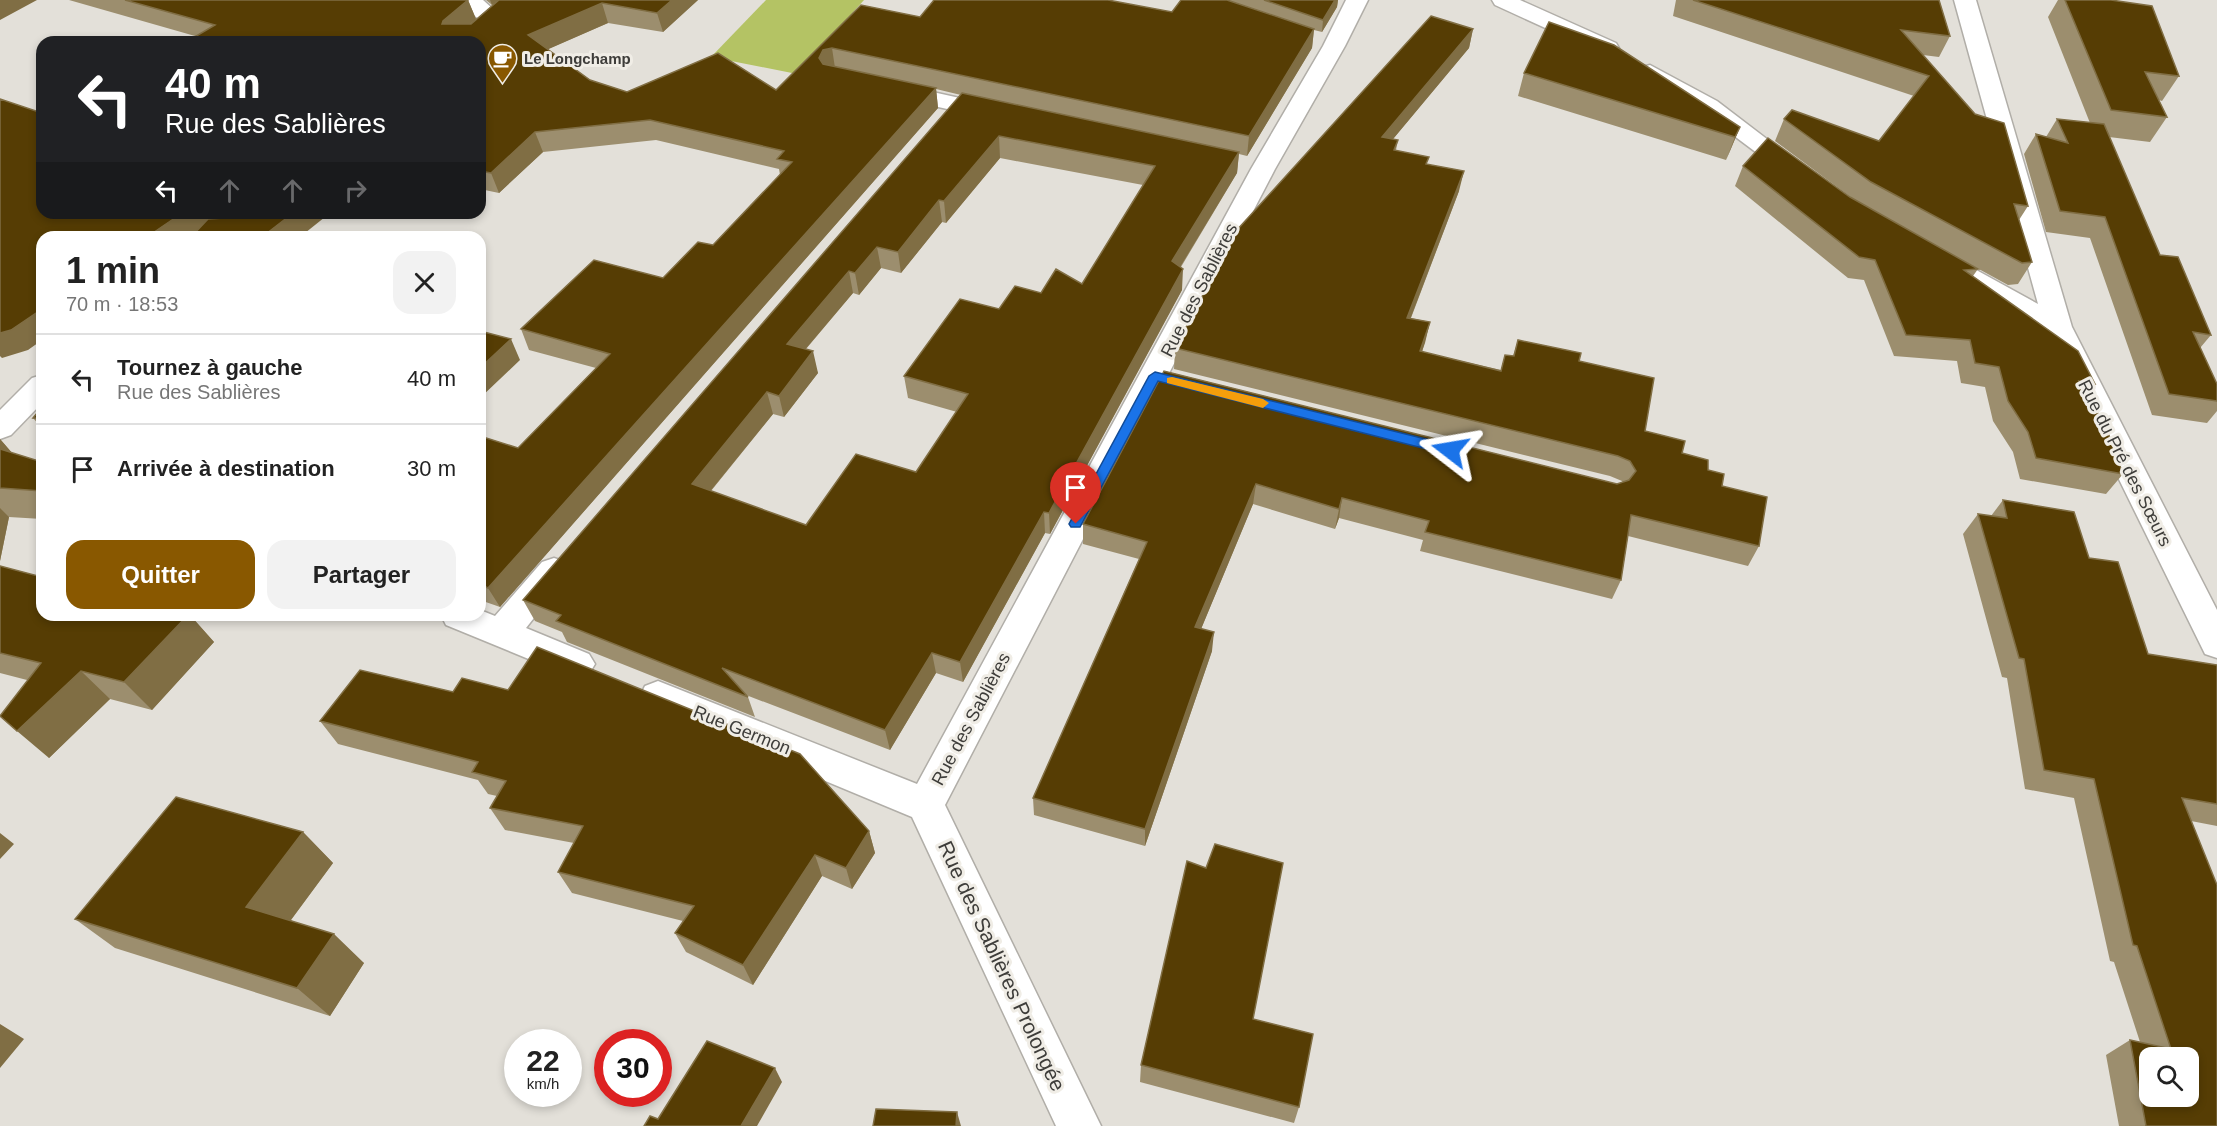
<!DOCTYPE html>
<html lang="fr">
<head>
<meta charset="utf-8">
<style>
	body { margin:0; font-family:Arial,sans-serif; background:#f2f2f2; color:#222; height:100vh; display:flex; flex-direction:column; font-size:22px; white-space:nowrap }
	* { box-sizing:border-box; margin:0 }
	p { font-size:20px; color:#767676 }
	.icon { flex:none; width:33px; height:33px; fill:none; stroke:currentColor; stroke-width:2; stroke-linecap:round; stroke-linejoin:round }
	.map { position:relative; flex:1; overflow:hidden }
	.details { position:absolute; left:36px; top:231px; width:450px; height:390px; display:flex; flex-direction:column; background:#fff; border-radius:18px; box-shadow:0 3px 9px #0003 }
	.details>* { flex:none }
	.banner { position:absolute; left:36px; top:36px; width:450px; height:183px; border-radius:18px; box-shadow:0 3px 9px #0003; background:#202124; color:#fff; overflow:hidden }
	.tools { position:absolute; left:2139px; top:1047px; display:grid; gap:12px }
	.tools a { display:grid; place-items:center; width:60px; height:60px; border-radius:12px; background:#fff; box-shadow:0 3px 9px #0003; font-size:30px }
	.speed { position:absolute; left:504px; top:1029px; display:flex; gap:12px; font-size:30px; font-weight:700; text-align:center }
	.speed>* { display:grid; place-content:center; width:78px; height:78px; border-radius:50%; background:#fff; box-shadow:0 3px 9px #0003; line-height:1 }
	.speed small { font-size:15px; font-weight:400 }
	.speed .limit { border:9px solid #d22; background:#fff; color:#111 }
	.pin { position:absolute; display:grid; place-items:center; width:51px; height:51px; color:#fff; margin:-62px -26px; border-radius:50% 50% 50% 0; rotate:-45deg; box-shadow:0 0 6px #0007 }
	.pin .icon { rotate:45deg }
	.me { position:absolute; width:66px; margin:-33px; rotate:284deg; stroke-linejoin:round; filter:drop-shadow(0 0 4px #0008) }
	.turn { display:flex; align-items:center; gap:21px; height:126px; padding:0 30px; font-size:27px }
	.turn .icon { width:78px; height:78px; stroke-width:2.5 }
	.turn b { display:block; font-size:42px; line-height:51px }
	.lanes { display:flex; align-items:center; height:57px; padding:0 30px; background:#0003; justify-content:center; gap:30px; direction:ltr }
	.lanes .off { opacity:.35 }
	.round { display:grid; place-items:center; flex:none; width:63px; height:63px; border-radius:18px; background:#f2f2f2 }
	.summary { display:flex; align-items:center; justify-content:space-between; height:102px; padding:0 30px }
	h1 { font-size:36px; font-weight:800; line-height:45px }
	.button { display:flex; gap:12px; margin-top:auto; padding:12px 30px }
	.button a { flex:1; height:69px; border-radius:18px; background:#895800; color:#fff; font-size:24px; font-weight:800; line-height:69px; text-align:center }
	.button a+a { background:#f2f2f2; color:#222 }
	ul { padding:0; list-style:none }
	li { display:flex; align-items:center; gap:18px; height:90px; padding:0 30px; border-top:2px solid #e0e0e0 }
	li div { flex:1 }
	li b { display:block; font-size:22px }
	li em { font-style:normal }
	.map>svg:first-child { display:block }
	.green { fill:#b4c364 }
	.lines { fill:none; stroke-linecap:round; stroke-linejoin:round }
	.minor-casing { stroke:#b1aea8; stroke-width:3 }
	.major-casing { stroke:#b1aea8; stroke-width:3 }
	.minor { fill:#fff; fill-rule:evenodd }
	.major { fill:#fff; fill-rule:evenodd }
	.wall { fill:#9c8e6e; fill-rule:evenodd }
	.shaded-wall { fill:#806e44 }
	.building { fill:#563d04; stroke:#806e44; stroke-width:1.5; fill-rule:evenodd }
	.route { fill:#1a73e8; stroke:#114b97; stroke-width:1.5 }
	.slow { fill:#f59e0b }
	.labels { text-anchor:middle; dominant-baseline:central; stroke-width:6; stroke-linejoin:round; paint-order:stroke }
	.far-poi-label { font-size:15px; font-weight:bold; fill:#3e3d3a; stroke:#f0ede6; text-anchor:start }
	.street-label { font-size:18px; fill:#3e3d3a; stroke:#f0ede6 }
	.near-street-label { font-size:21px; fill:#3e3d3a; stroke:#f0ede6 }
</style>
</head>
<body>
<div class="map">
<svg width="2217" height="1126" viewBox="0 0 2217 1126">
	<rect width="100%" height="100%" fill="#e3e0d9"/>
	<path class="green" d="M766,0H864L797,74L711,57Z"/>
	<g class="lines">
		<defs>
			<path id="minor" d="M459,0H483L503,18L500,23C484,26 468,13 459,0Z
				M1346,0H1368L1345,46L1275,169L945,805L1101,1126H1056L912,817L645,706L640,696L645,686L658,681L917,784L1251,169L1323,46Z
				M1492,0H1520L1616,43L1619,48L1616,53H1600L1495,5Z
				M1954,0H1976L2072,327L2217,610V658L2205,654L2047,333L1949,278L1946,272L1949,266L1959,264L1969,266L2038,304Z
				M1650,65L1717,101L1810,172L1807,177L1798,179L1789,177L1701,111L1642,77L1639,72L1642,67Z
				M892,83L1005,108L1009,113L1005,118L997,120L884,95L880,90L884,85Z
				M554,558L566,562L571,571L526,628L589,654L595,664L589,674L577,678L565,674L446,625L441,615H480V610L495,616L542,562Z"/>
			<path id="major" d="M42,375V403L11,435L0,439V410L32,378Z"/>
		</defs>
		<use href="#minor" class="minor-casing"/>
		<use href="#major" class="major-casing"/>
		<use href="#minor" class="minor"/>
		<use href="#major" class="major"/>
	</g>
	<path class="wall" d="M69,0H468L476,19L470,24L499,0H698L663,32L608,23L548,49L590,80L627,92L776,90L861,5L920,17L1172,12L1181,0H1338L1337,7L1322,32L1314,30L1312,48L1247,156L1239,154L1237,173L1181,267L1182,290L1050,534L1045,533L963,682L936,673L890,750L746,695L748,697L755,717L567,642L562,632L535,621L523,600L961,95L936,89L938,108L500,607L480,600V436L518,448L596,368L529,350L521,329L663,278L713,245L780,175L779,169L656,140L543,152L499,193L480,189V42L195,36ZM1000,158L1143,185L1082,284L999,309L904,376L908,398L957,412L916,472L806,525L711,491L773,414L784,417L818,373L806,349L853,293L859,295L881,268L901,273L942,222L946,223Z
		M486,0H499L492,5Z
		M1676,0H1939L1950,36L1939,57L1923,55L2028,206L2019,220L2032,262L2018,284L2008,285L1955,256L1978,269L1973,276L2095,384L2087,395L2123,474L2106,494L2020,479L2013,452L1993,421L1985,387L1961,383L1957,361L1894,356L1864,280L1848,278L1735,186L1743,166L1850,197L1856,201L1775,141L1784,119L1879,141L1914,96L1673,16Z
		M2058,0H2111L2179,76L2162,101L2159,100L2167,117L2150,142L2109,137L2160,255L2211,335L2200,348L2217,384V411L2207,423L2152,415L2090,238L2046,232L2024,154L2036,134L2046,137L2057,119L2090,123L2048,17Z
		M1473,29L1469,48L1393,139L1398,140L1396,150L1427,164L1459,191L1411,318L1430,322L1422,352L1501,370L1505,355L1513,356L1518,340L1579,361L1645,431L1682,453L1708,470L1722,486L1759,546L1748,566L1628,536L1621,580L1612,599L1420,551L1423,540L1339,518L1335,529L1253,504L1201,629L1212,651L1145,846L1034,815L1033,798L1139,559L1083,544V524L1164,371L1617,484L1623,483L1622,481L1610,476L1174,369L1175,348Z
		M1524,73L1740,127L1726,160L1518,96Z
		M42,407V428L33,418Z
		M0,439L12,453L42,462V519L9,517L0,561Z
		M2003,500L2089,558L2148,654L2217,665V826L2191,821L2217,1126H2119L2106,1055L2130,1040L2140,1042L2114,962L2110,961L2074,798L2025,789L2007,678L2002,677L1963,534L1978,514L1991,516Z
		M0,566L42,615H190L214,642L152,710L110,699L49,758L27,680L0,673Z
		M320,721L869,831L875,853L852,889L822,876L753,985L686,952L675,933L683,921L572,893L558,872L574,843L505,830L490,808L497,796L488,794L478,780L338,744Z
		M303,832L333,863L291,920L364,963L330,1016L115,948L75,919Z
		M1206,868L1253,1019L1299,1107L1294,1123L1140,1082L1141,1065Z"/>
	<path class="shaded-wall" d="M0,0H37L0,20Z
		M468,0L476,19L451,40L442,24L443,21Z
		M490,0H499L492,5Z
		M672,0H698L663,32L657,13Z
		M1335,0H1338L1337,7L1322,32L1323,20Z
		M602,3L608,23L535,55L528,35Z
		M1314,29L1312,48L1247,156L1249,136Z
		M1473,29L1469,48L1378,157L1382,137Z
		M832,48L835,68L826,70L819,58L823,50Z
		M936,88L938,108L500,607L488,588Z
		M1740,127L1730,151L1726,160L1735,137Z
		M535,132L543,152L499,193L491,173Z
		M999,136L1000,158L946,223L944,201Z
		M1239,152L1237,173L1171,282L1172,261Z
		M1464,171L1459,191L1403,338L1407,318Z
		M939,200L942,222L901,273L898,252Z
		M182,213H225L190,237H147Z
		M293,213H330L300,237H262Z
		M877,247L881,268L859,295L855,273Z
		M1183,269L1182,290L1050,534L1049,513Z
		M849,271L853,293L792,365L787,344Z
		M42,309V340L28,350L2,358L0,356V333Z
		M1430,322L1425,343L1415,371L1420,351Z
		M511,339L520,360L480,398V368Z
		M813,351L818,373L784,417L779,396Z
		M767,392L773,414L699,505L692,484Z
		M0,439L20,462L0,458Z
		M1256,484L1253,504L1194,646L1195,627Z
		M1342,498L1339,518L1335,529L1339,509Z
		M0,508L9,517L0,561Z
		M1044,512L1045,533L963,682L960,662Z
		M188,615H190L214,642L152,710L124,682Z
		M1214,632L1212,651L1145,846V829Z
		M932,653L936,673L890,750L885,730Z
		M81,671L110,699L49,758L17,731Z
		M869,831L875,853L852,889L846,868Z
		M303,832L333,863L279,936L246,907Z
		M0,833L14,844L0,859Z
		M815,855L822,876L753,985L743,965Z
		M334,934L364,963L330,1016L297,988Z
		M0,1024L24,1039L0,1068Z
		M775,1068L782,1082L757,1126H741Z
		M957,1112L961,1126H956Z"/>
	<path class="building" d="M125,0H468L443,21L442,24H471L499,0H672L657,13L602,3L528,35L590,80L627,92L718,53L776,90L861,5L920,17L934,0H1108L1172,12L1181,0H1227L1314,29L1249,136L832,48L823,50L819,58L823,64L936,88L488,588L480,584V436L518,448L610,354L521,329L594,260L663,278L698,242L713,245L792,162L777,159L784,151L650,120L535,132L491,173L480,171V42H186L215,25Z
		M1264,0H1335L1323,20Z
		M1693,0H1939L1950,36L1901,30L1975,114L2004,123L2028,206L2014,204L2032,262L2022,263L1871,182L1784,119L1792,110L1879,141L1929,76Z
		M2065,0H2111L2152,6L2179,76L2145,72L2167,117L2111,110Z
		M1431,16L1473,29L1382,137L1398,140L1394,150L1429,157L1426,164L1464,171L1407,318L1430,322L1420,351L1501,371L1505,355L1514,356L1518,340L1581,353L1579,361L1654,378L1645,431L1685,441L1682,453L1708,460V470L1724,474L1722,486L1767,497L1759,546L1631,515L1621,580L1425,532L1429,521L1342,498L1339,509L1256,484L1195,627L1214,632L1145,829L1033,798L1147,542L1083,524L1164,371L1617,484L1629,480L1636,471L1630,461L1618,456L1175,348L1237,230Z
		M1549,22L1614,45L1740,127L1735,137L1524,73Z
		M962,93L1239,152L1172,261L1183,269L1049,513L1044,512L960,662L932,653L885,730L722,668L748,697L556,621L561,615L523,600ZM999,136L1155,166L1082,284L1056,269L1041,293L1015,286L999,309L960,299L904,376L968,394L916,472L856,454L806,525L692,484L767,392L779,396L813,351L787,344L849,271L855,273L877,247L898,252L939,200L944,201Z
		M0,99L42,113V213H182L147,237H42V309L11,330L0,333Z
		M2057,119L2104,124L2160,255L2178,257L2211,335L2193,332L2217,384V401L2169,394L2105,217L2060,211L2036,134L2068,143Z
		M1768,138L1850,197L1978,269L1964,270L2078,351L2095,384L2079,381L2106,427L2123,474L2036,458L2028,432L2008,401L1999,367L1975,363L1970,340L1906,335L1875,260L1859,257L1743,166Z
		M230,213H293L262,237H191L208,219L224,218Z
		M480,331L511,339L480,368Z
		M42,407V418H33Z
		M0,449L42,462V491L0,488Z
		M2003,500L2074,512L2089,558L2118,562L2148,654L2217,665V804L2182,798L2217,885V1126H2146L2130,1040L2171,1049L2137,946L2133,945L2094,779L2044,770L2024,659L2019,658L1978,514L2007,518ZM2150,1058H2188V1096H2150Z
		M0,566L42,577V615H188L124,682L81,671L17,731L0,716L41,663L0,653Z
		M537,647L800,754L869,831L846,868L815,855L743,965L675,933L694,906L558,872L583,826L490,808L506,781L472,772L478,762L320,721L360,670L453,692L462,678L508,690Z
		M176,797L303,832L246,907L334,934L297,988L75,919Z
		M1215,844L1283,863L1253,1019L1313,1034L1299,1107L1141,1065L1187,861L1206,868Z
		M707,1041L775,1068L741,1126H644L650,1116L658,1119Z
		M876,1109L957,1112L956,1126H873Z"/>
	<path class="route" d="M1155,372L1450,445L1456,450L1450,455L1158,381L1080,527H1071L1069,524L1149,376Z"/>
	<path class="slow" d="M1172,377L1263,399L1269,403L1263,408L1167,383V378Z"/>
	<defs>
		<symbol id="cafe-pin" viewBox="-11 -11 22 30"><path d="M0 17L-7.5 6A9.5 9.5 0 1 1 7.5 6Z" fill="#895800" stroke="#f0ede6"/><path d="M-5.5-4.5H6V0H3Q3 3.5 0 3.5H-2.5Q-5.5 3.5-5.5 0ZM3-3.2v2h1.7v-2ZM-6 4.5H4V6H-6Z" fill="#fff"/></symbol>
	</defs>
	<g fill-rule="evenodd">
		<use href="#cafe-pin" x="486" y="42" width="33" height="45"/>
	</g>
	<g class="labels">
		<g class="far-poi-label">
			<text x="524" y="58">Le Longchamp</text>
		</g>
		<g class="street-label">
			<text transform="translate(1199 290) rotate(-63)">Rue des Sablières</text>
			<text transform="translate(2125 463) rotate(63)">Rue du Pré des Sœurs</text>
			<text transform="translate(971 719) rotate(-62)">Rue des Sablières</text>
			<text transform="translate(742 730) rotate(22)">Rue Germon</text>
		</g>
		<g class="near-street-label">
			<text transform="translate(1002 966) rotate(65)">Rue des Sablières Prolongée</text>
		</g>
	</g>
</svg>
<div class="tools">
<a><svg class="icon" aria-label="search" viewBox="0 0 24 24"><circle cx="10" cy="10" r="6"/><path d="M15 15l6 6"/></svg></a>
</div>
<div class="speed"><div>22<small>km/h</small></div><div class="limit">30</div></div>
<div class="pin" style="left:1076px;top:524px;background:#d93025"><svg class="icon" aria-label="arrive" viewBox="0 0 24 24"><path d="M6 21V4h12l-3 4 3 4H6"/></svg></div>
<svg class="me" style="left:1450px;top:450px" viewBox="-20 -20 40 40"><path d="M0-17L14 15 0 8-14 15z" fill="#1a73e8" stroke="#fff" stroke-width="4"/></svg>
<div class="banner">
<div class="turn"><svg class="icon" aria-label="left" viewBox="0 0 24 24"><path d="M17 20v-9H6M10 6l-5 5 5 5"/></svg><div><b>40 m</b>Rue des Sablières</div></div>
<div class="lanes"><svg class="icon" aria-label="left" viewBox="0 0 24 24"><path d="M17 20v-9H6M10 6l-5 5 5 5"/></svg><svg class="icon off" aria-label="ahead" viewBox="0 0 24 24"><path d="M12 20V5M6 11l6-6 6 6"/></svg><svg class="icon off" aria-label="ahead" viewBox="0 0 24 24"><path d="M12 20V5M6 11l6-6 6 6"/></svg><svg class="icon off" aria-label="right" viewBox="0 0 24 24"><path d="M7 20v-9h11M14 6l5 5-5 5"/></svg></div>
</div>
<section class="details">
<div class="summary"><div><h1>1 min</h1><p>70 m · 18:53</p></div><a class="round"><svg class="icon" aria-label="close" viewBox="0 0 24 24"><path d="M6 6l12 12M18 6L6 18"/></svg></a></div>
<ul>
<li><svg class="icon" aria-label="left" viewBox="0 0 24 24"><path d="M17 20v-9H6M10 6l-5 5 5 5"/></svg><div><b>Tournez à gauche</b><p>Rue des Sablières</p></div><em>40 m</em></li>
<li><svg class="icon" aria-label="arrive" viewBox="0 0 24 24"><path d="M6 21V4h12l-3 4 3 4H6"/></svg><div><b>Arrivée à destination</b></div><em>30 m</em></li>
</ul>
<div class="button"><a>Quitter</a><a>Partager</a></div>
</section>
</div>
</body>
</html>
